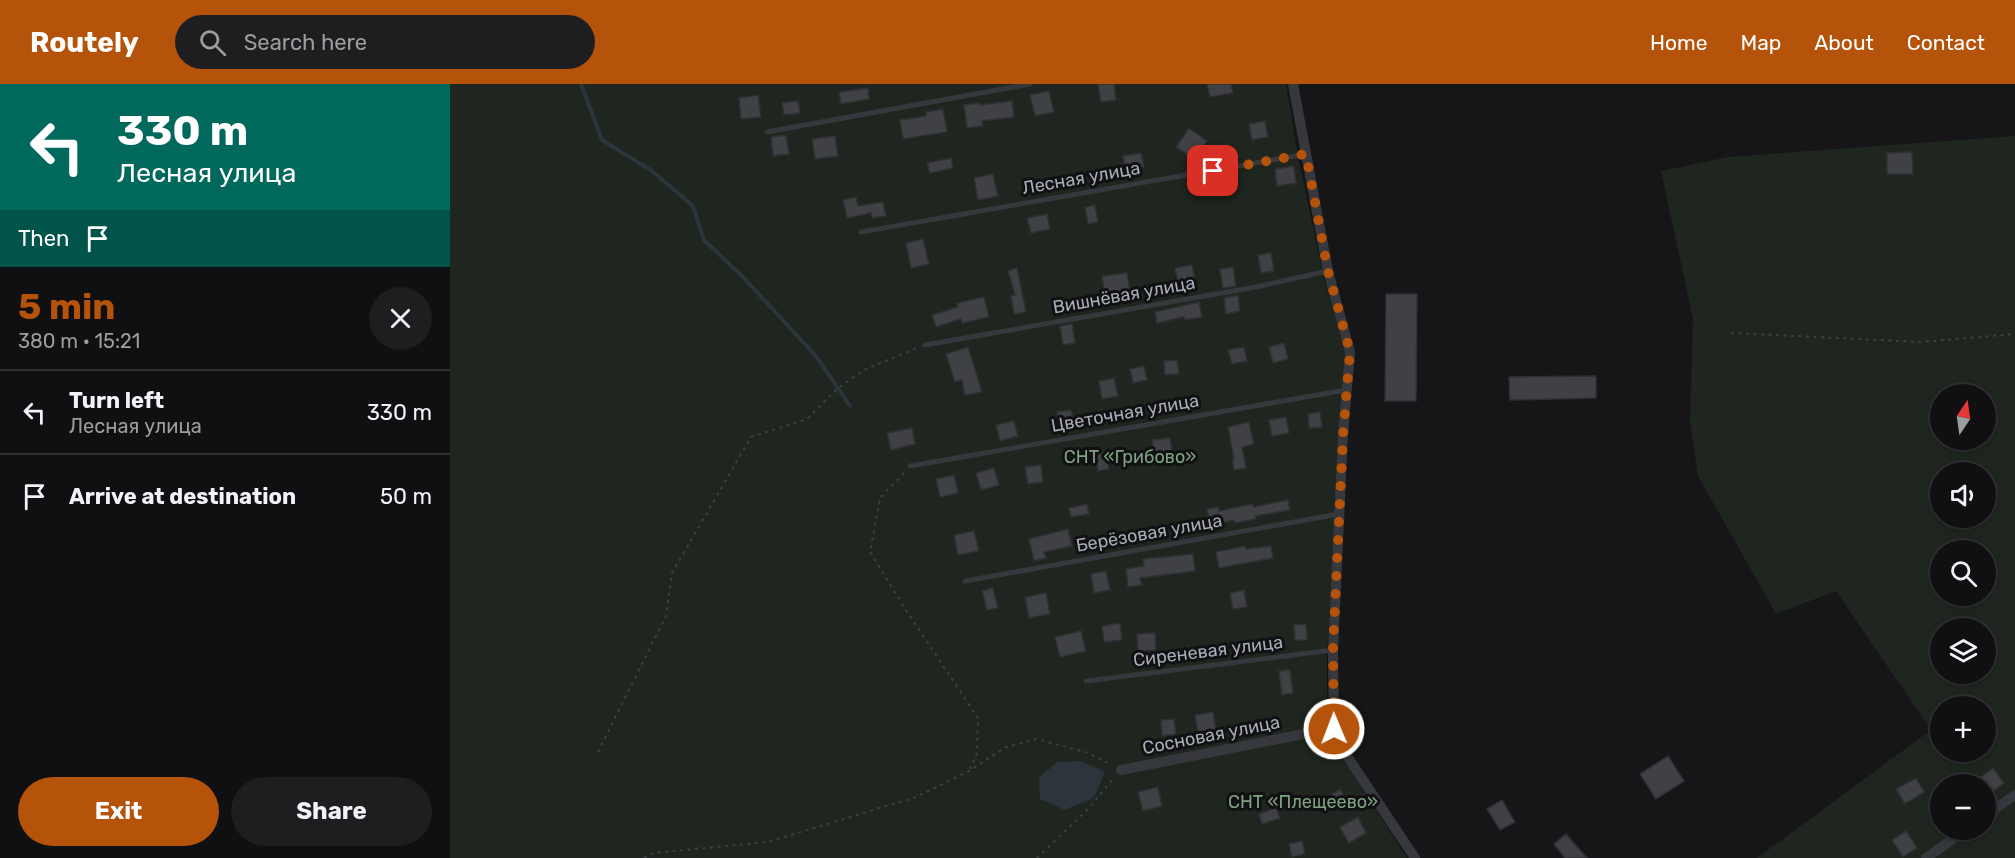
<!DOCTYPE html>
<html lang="en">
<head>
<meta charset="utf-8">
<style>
	body { margin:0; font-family:Rubik,sans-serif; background:#1e1e20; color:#f1f3f6; height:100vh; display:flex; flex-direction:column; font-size:22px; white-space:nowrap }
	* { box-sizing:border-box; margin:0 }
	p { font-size:20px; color:#9c9d9f }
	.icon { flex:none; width:33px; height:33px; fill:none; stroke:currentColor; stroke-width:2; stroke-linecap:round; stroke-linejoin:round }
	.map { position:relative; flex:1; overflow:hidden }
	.drawer { display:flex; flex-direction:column; background:#101012; width:450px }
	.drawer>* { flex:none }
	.banner { background:#00695c; color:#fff; overflow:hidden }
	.needle { width:39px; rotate:13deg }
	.buttons { position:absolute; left:1480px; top:300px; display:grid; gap:12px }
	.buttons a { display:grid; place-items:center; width:66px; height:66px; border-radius:50%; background:#101012; box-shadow:0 3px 9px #0003,0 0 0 2px #303032; font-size:30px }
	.pin { position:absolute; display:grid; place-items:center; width:51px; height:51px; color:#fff; margin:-26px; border-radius:12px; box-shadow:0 3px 9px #0006 }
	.me { position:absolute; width:66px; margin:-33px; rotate:359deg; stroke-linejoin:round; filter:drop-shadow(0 0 4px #0008) }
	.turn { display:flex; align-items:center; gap:21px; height:126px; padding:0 18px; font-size:27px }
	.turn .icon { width:78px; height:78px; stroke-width:2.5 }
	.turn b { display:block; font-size:42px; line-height:51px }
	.then { display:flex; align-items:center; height:57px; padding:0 18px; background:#0003; gap:12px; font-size:22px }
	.round { display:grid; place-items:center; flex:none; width:63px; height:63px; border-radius:32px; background:#1e1e20 }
	.head { display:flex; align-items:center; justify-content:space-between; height:102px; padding:0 18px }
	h1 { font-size:36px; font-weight:700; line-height:45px; color:#b45309 }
	.action { display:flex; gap:12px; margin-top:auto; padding:12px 18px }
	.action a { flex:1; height:69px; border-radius:36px; background:#b45309; color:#fff; font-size:24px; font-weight:700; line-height:69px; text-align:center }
	.action a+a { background:#1e1e20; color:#f1f3f6 }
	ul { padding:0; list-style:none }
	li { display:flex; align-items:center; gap:18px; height:84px; padding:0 18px; border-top:2px solid #303032 }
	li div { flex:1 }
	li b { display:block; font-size:22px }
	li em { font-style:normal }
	header { display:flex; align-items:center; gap:36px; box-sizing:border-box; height:84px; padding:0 30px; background:#b45309; color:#fff }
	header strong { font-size:28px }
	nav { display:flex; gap:33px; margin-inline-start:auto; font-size:21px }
	.search { width:420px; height:54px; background:#1e1e20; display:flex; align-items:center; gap:15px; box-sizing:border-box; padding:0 21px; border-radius:33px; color:#9c9d9f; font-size:22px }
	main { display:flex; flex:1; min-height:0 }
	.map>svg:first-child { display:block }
	.green { fill:#1e261f; fill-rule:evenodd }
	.water { fill:#2c353c }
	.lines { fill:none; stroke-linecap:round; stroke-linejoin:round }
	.stream { stroke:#2c353c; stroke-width:4 }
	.building { fill:#404145; stroke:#303034; stroke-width:1.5 }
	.path { stroke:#3d3f44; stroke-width:2; stroke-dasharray:3 4.5; stroke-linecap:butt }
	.lane { stroke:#37383d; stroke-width:5 }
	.street { stroke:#37383d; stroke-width:10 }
	.route { stroke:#b45309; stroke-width:10; stroke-dasharray:0 18 }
	.labels { text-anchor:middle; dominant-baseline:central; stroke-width:6; stroke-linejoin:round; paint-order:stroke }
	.street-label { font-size:18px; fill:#a8adb8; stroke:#111113 }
	.park-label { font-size:18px; fill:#7fa381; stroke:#111113 }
</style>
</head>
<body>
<header>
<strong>Routely</strong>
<div class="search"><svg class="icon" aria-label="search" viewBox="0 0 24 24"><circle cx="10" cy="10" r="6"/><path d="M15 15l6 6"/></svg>Search here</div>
<nav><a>Home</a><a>Map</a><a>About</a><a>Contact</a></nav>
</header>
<main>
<section class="drawer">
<div class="banner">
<div class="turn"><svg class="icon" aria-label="left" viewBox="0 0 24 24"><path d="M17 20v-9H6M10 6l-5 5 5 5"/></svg><div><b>330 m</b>Лесная улица</div></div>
<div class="then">Then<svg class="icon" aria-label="arrive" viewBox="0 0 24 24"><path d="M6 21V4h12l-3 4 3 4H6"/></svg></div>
</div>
<div class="head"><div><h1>5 min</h1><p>380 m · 15:21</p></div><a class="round"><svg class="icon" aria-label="close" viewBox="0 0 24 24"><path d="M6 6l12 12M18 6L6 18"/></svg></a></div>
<ul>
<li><svg class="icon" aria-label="left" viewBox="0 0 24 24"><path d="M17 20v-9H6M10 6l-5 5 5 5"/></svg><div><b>Turn left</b><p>Лесная улица</p></div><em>330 m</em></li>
<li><svg class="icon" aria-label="arrive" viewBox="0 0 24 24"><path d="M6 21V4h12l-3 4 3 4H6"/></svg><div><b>Arrive at destination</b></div><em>50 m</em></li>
</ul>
<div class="action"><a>Exit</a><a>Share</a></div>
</section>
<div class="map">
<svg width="1565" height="774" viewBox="0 0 1565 774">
	<rect width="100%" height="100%" fill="#161618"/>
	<path class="green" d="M0,0H836L847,68L874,195L895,268L877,572V642L879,653L957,774H0Z
		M1565,52V774H1307L1481,646L1386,507L1326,530L1248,392L1240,338L1243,235L1211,87L1278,73ZM1491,310H1536V356H1491ZM1491,388H1536V434H1491ZM1491,466H1536V512H1491ZM1491,544H1536V590H1491ZM1491,622H1536V668H1491ZM1491,700H1536V746H1491Z"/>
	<path class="water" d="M631,677L655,688L644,714L614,726L590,715L589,694L607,678Z"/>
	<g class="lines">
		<path class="stream" d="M131,0L152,56L202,87L243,122L254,156L292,192L366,272L400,322"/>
	</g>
	<path class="building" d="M648,0H664L666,16L651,18Z
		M757,0H781L783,9L760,13Z
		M418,4L419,15L391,20L389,8Z
		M599,7L604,28L585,32L580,11Z
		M308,11L311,33L291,35L289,14Z
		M348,17L350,29L334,31L332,19Z
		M562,17L564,33L532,37L533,42L517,44L514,21L530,19V21Z
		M493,25L497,48L453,55L450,36L476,32V28Z
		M815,37L818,53L802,56L799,40Z
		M739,44L757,57L744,75L726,63Z
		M336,51L339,70L323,72L321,53Z
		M385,52L388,72L365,75L362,55Z
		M1462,68L1463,90H1437V69Z
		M691,69L694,83L676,87L673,72Z
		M501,74L503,84L480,89L477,79Z
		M844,82L846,99L827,102L825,85Z
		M543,90L548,112L528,116L524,94Z
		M406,113L408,122L433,118L436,132L422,134L421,129L397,134L393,116Z
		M645,121L648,138L638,140L635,123Z
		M597,130L600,145L581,149L577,134Z
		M473,155L479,180L461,184L456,159Z
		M821,169L824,187L811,189L808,171Z
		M742,181L745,195L728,199L725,184Z
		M783,183L786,202L773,204L770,185Z
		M567,184L576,228L564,230L561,212L565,211L558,187Z
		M677,189L680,208L655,212L652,192Z
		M936,210H967L966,317H935Z
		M788,211L790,227L776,230L774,214Z
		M534,213L539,233L512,239L511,235L486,243L482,231L508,223L507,219Z
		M749,218L752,233L734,236V233L707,239L705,228Z
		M622,240L625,259L613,261L610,242Z
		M834,259L838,275L823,279L819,263Z
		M518,263L532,308L515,311L512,296L505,298L496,270Z
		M794,263L797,277L782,280L778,266Z
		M727,276L729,290L715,291L714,277Z
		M694,282L697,296L683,299L680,285Z
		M1146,292V314L1060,316L1059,293Z
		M664,294L668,312L652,315L649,297Z
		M621,326L624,340L610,343L607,328Z
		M870,328L872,343L859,344L858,330Z
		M836,333L839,349L822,352L819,336Z
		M564,337L568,352L550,357L546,341Z
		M799,338L804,360L792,363L796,384L784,386L782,376L784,375L778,343Z
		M462,344L465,360L441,366L437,349Z
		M720,354L723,373L705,376L702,356Z
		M656,368L659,385L648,387L644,369Z
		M591,381L593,398L578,400L575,383Z
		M544,384L549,401L531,406L526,389Z
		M504,391L508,409L490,413L486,395Z
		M838,416L840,426L805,432L806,435L785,439L784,436L760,441L757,425L768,423L769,427L803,420V423Z
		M637,420L639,430L621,433L619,424Z
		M618,445L622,462L594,468L596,474L584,477L579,455Z
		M524,447L529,467L508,471L504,451Z
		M795,462L796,465L821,462L823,474L769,484L766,468Z
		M743,470L745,487L690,494L692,501L678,503L676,485L694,482L693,475Z
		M656,487L660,506L644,509L641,490Z
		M543,504L548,524L537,526L532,507Z
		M794,506L797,523L783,525L780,509Z
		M596,509L600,530L579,534L575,513Z
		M670,539L672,556L654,558L652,542Z
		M856,540L857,556H845L844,541Z
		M631,547L636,567L610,573L605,553Z
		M705,549L706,566L688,567L687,550Z
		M840,586L843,609L832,611L829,587Z
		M763,628L766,645L748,648L745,631Z
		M724,635L726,650L712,652L711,636Z
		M1218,672L1234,697L1206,715L1190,690Z
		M1543,684L1554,699L1541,709L1530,694Z
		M1466,694L1474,708L1455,720L1446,705Z
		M708,703L712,722L693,727L688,708Z
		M890,705L897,717L884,724L877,713Z
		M1052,716L1065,738L1050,746L1037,725Z
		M826,724L830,734L812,740L809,730Z
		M908,733L916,749L899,759L890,743Z
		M1456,747L1467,764L1453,773L1442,756Z
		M1116,750L1137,774H1115L1104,760Z
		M852,757L855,770L842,773L839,760Z"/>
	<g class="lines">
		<path class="path" d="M1281,249L1471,258L1565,250
			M454,389L430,414L420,468L457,528L528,634L527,669L520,685
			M148,668L216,532L222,489L301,353L357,335L388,304L414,286L467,264
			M194,774L203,769L318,758L466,713L519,687L556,663L587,655L638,669L662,681
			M587,774L637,726L664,694"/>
		<path class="lane" d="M317,48L580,0
			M411,148L856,70
			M475,261L806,203L878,187
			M460,382L896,306
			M515,497L889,430
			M636,597L883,566"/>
		<path class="street" d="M843,0L878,187L900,268L893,351L883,566L884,644L887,657L965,774
			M671,686L884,644
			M1536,731L1565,711
			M1476,774L1516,746"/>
	</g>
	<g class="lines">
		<path class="route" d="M763,87L856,70L878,187L900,268L893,351L883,566L884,645"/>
	</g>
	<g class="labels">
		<g class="street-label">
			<text transform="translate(631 94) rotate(-10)">Лесная улица</text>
			<text transform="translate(674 211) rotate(-10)">Вишнёвая улица</text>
			<text transform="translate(675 329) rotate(-10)">Цветочная улица</text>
			<text transform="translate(699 449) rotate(-10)">Берёзовая улица</text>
			<text transform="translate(758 567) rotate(-7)">Сиреневая улица</text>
			<text transform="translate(761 651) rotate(-11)">Сосновая улица</text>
		</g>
		<g class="park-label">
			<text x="680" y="373">СНТ «Грибово»</text>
			<text x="853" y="718">СНТ «Плещеево»</text>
		</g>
	</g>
</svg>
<div class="buttons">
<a><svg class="needle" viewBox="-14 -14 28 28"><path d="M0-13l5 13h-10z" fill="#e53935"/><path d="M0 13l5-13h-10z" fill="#9c9d9f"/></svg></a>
<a><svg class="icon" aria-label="sound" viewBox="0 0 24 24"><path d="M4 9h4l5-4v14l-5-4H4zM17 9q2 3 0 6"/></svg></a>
<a><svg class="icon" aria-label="search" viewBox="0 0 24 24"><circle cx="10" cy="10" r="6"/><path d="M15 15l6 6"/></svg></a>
<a><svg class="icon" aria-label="layers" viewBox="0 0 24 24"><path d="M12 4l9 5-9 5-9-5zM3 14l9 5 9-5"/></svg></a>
<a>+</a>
<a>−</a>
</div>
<div class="pin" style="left:763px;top:87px;background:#d93025"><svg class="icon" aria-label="arrive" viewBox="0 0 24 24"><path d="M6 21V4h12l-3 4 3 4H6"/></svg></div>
<svg class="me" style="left:884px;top:645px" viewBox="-20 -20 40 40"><circle r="17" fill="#b45309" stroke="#fff" stroke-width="3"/><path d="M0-11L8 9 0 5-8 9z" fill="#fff"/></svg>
</div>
</main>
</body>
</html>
